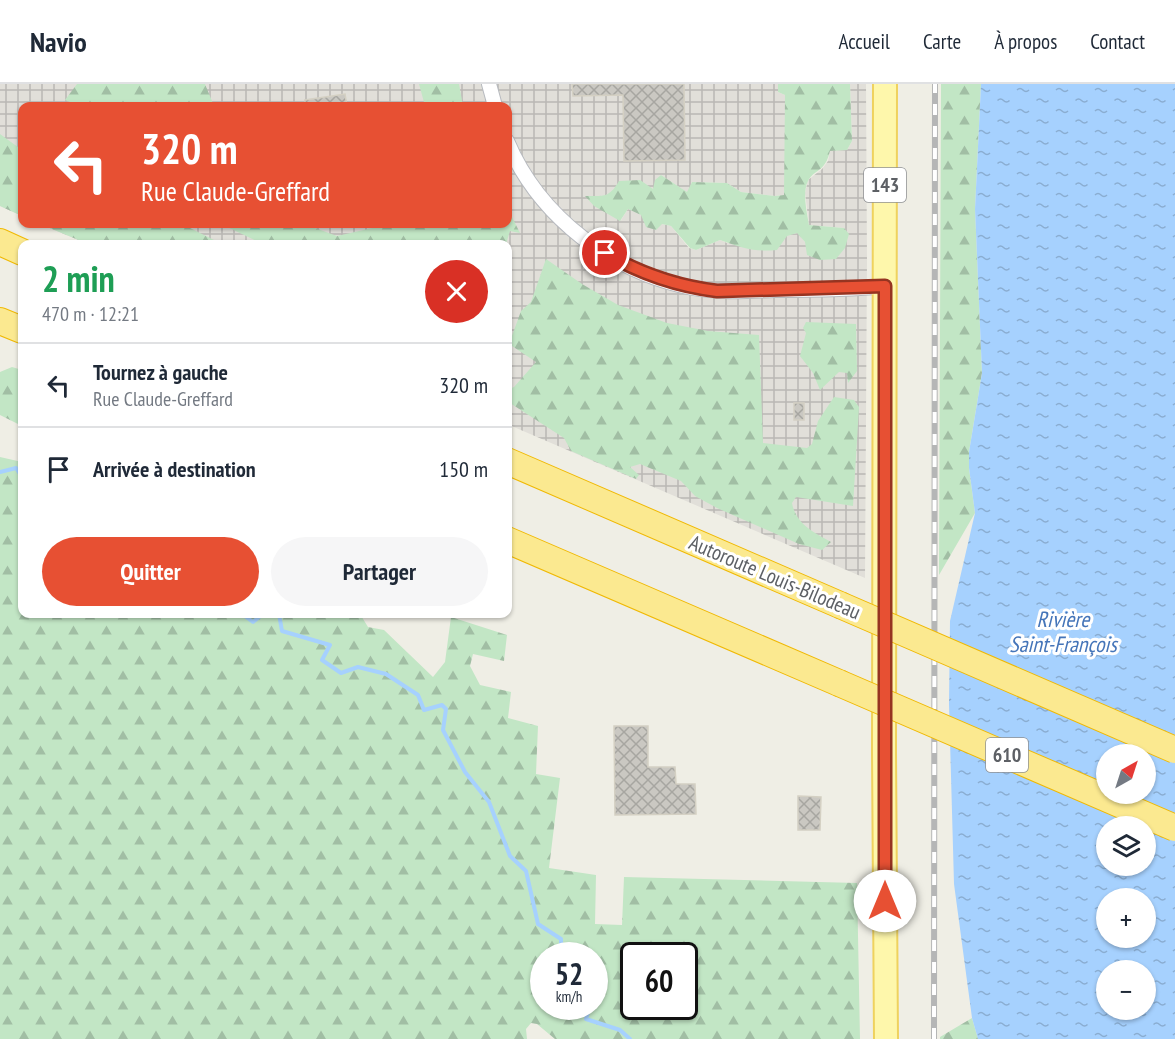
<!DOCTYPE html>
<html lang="fr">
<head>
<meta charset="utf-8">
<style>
	body { margin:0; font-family:"PT Sans Narrow",sans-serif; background:#f6f6f7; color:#1f2937; height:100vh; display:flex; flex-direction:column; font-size:22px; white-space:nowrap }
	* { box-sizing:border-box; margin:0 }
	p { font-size:20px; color:#747a83 }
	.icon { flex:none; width:33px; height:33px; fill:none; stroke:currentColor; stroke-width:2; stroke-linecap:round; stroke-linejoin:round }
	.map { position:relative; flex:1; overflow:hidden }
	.drawer { position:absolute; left:18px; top:156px; width:494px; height:378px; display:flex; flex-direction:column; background:#fff; border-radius:12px; box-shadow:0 2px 4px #0004 }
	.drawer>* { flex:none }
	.banner { position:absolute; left:18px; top:18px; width:494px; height:126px; border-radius:12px; box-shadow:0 2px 4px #0004; background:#e75033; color:#fff; overflow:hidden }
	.needle { width:39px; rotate:39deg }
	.tools { position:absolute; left:1096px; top:660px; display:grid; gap:12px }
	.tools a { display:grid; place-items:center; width:60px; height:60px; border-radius:50%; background:#fff; box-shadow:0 2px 4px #0004; font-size:30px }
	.speed { position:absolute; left:530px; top:858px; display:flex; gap:12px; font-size:30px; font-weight:700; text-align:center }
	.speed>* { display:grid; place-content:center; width:78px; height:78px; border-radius:50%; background:#fff; box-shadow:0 2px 4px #0004; line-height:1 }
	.speed small { font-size:15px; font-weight:400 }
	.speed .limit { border:3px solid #111; border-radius:9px; background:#fff; color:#111 }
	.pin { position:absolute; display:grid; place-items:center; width:51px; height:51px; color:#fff; margin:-26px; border:3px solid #fff; border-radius:50%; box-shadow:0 2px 6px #0007 }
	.me { position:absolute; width:66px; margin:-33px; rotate:0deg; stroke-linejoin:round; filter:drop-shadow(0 0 4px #0008) }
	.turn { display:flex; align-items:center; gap:21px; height:126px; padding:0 24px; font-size:27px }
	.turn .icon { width:78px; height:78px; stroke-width:2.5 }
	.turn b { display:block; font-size:42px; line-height:51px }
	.round { display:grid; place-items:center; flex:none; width:63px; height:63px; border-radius:32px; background:#f6f6f7 }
	.summary { display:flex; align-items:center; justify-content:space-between; height:102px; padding:0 24px }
	h1 { font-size:36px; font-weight:600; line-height:45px; color:#1e9e55 }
	.primary-button { display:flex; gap:12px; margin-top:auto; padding:12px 24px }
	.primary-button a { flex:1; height:69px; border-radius:36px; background:#e75033; color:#fff; font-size:24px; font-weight:600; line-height:69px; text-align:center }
	.primary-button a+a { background:#f6f6f7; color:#1f2937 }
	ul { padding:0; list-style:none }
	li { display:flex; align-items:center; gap:18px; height:84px; padding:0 24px; border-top:2px solid #e0e1e3 }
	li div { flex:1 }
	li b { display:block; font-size:22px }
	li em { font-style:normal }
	header { display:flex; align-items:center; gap:36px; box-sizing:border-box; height:84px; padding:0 30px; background:#fff; border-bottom:2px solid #e0e1e3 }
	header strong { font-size:28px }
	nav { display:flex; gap:33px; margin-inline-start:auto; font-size:21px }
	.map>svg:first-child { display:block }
	.industrial { fill:url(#industrial-grid) }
	.forest { fill:url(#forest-firs); fill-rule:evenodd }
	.water { fill:url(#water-ripples); fill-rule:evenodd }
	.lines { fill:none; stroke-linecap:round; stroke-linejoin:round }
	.stream { stroke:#a6d1fe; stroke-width:4 }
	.building { fill:url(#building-cross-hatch); stroke:#d4d0c3; stroke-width:1.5 }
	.minor-casing { stroke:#b7babf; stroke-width:16 }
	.primary-casing { stroke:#efd25e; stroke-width:26 }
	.motorway-casing { stroke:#f0b904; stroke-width:28 }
	.minor { stroke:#fff; stroke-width:14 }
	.primary { stroke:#fef7ab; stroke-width:22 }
	.motorway { stroke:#fbe990; stroke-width:26 }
	.rail-casing { stroke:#b5b6b6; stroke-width:6 }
	.rail { stroke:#fff; stroke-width:4; stroke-dasharray:11; stroke-linecap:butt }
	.motorway-bridge-casing { stroke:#f0b904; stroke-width:28; stroke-linecap:butt }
	.motorway-bridge { stroke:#fbe990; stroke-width:26 }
	.route-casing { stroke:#963421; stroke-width:15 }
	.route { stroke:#e75033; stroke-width:10 }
	.labels { text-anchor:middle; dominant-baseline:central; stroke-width:6; stroke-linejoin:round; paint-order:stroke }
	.shield { fill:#fff; stroke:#8e9093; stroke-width:1.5 }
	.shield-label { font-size:20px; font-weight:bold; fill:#5d6065 }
	.street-label { font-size:21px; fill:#5d6065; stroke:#fff }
	.water-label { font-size:22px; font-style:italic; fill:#4575b9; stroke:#fff }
</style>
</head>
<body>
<header>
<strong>Navio</strong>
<nav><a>Accueil</a><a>Carte</a><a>À propos</a><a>Contact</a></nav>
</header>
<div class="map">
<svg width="1175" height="955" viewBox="0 0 1175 955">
	<defs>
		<pattern id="industrial-grid" width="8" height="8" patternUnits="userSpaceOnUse" patternTransform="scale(1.5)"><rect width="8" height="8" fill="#e1dfd9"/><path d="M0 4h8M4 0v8" fill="none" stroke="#bab8b4"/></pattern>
		<pattern id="forest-firs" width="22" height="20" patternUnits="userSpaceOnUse" patternTransform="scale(1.5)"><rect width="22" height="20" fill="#c2e6c5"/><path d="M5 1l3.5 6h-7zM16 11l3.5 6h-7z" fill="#a1bea4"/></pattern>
		<pattern id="water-ripples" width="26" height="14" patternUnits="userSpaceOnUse" patternTransform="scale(1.5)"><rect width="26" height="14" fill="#a6d1fe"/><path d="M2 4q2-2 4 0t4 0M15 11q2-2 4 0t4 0" fill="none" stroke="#8aadd1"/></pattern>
		<pattern id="building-cross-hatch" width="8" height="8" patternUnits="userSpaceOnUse" patternTransform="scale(1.5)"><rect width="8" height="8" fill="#cac8c2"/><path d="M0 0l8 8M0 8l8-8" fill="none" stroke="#a7a6a1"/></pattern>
	</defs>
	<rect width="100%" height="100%" fill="#efeee5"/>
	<path class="industrial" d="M0,0H778V8L785,11V111L775,112L741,108L727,99L692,98L688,109L661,91L653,105L612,109L603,112H586L621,136L628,125L662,140L671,142L689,164L696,166L720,156L727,159L798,149L805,158L844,144L809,141L805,109L808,96L822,85L828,77L830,67L847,66L852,57L850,0H866L867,176L865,494L507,340V160H88L40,140H507V22H22V132L0,122Z"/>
	<path class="forest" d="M77,0H205L214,22H81L65,16Z
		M419,0H459L463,22H425Z
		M778,0H850L852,57L847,66L830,67C825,89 814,85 808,97C802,109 807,128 809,141L844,144L849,150L845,164L836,175L820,176L807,171L805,158L797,149L787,152L777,166C753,168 742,164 720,156L696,166L690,164L671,142L662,140L656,146L646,143L641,131L628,125L620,137L594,122L585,112C604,112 609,114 619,97L640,96L653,105L655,96L661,91L687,108L692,98L727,99L741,108L775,112L784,111L785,11L778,8Z
		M941,0H981L975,125L982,289L969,368V384L975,429L939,491Z
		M0,50L22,66V132L0,122Z
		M507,123L520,149L510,147L506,160H263L221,140H304L337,152L390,140H507Z
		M40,140H182L222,160H88Z
		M546,175L582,200L618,221L667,239L708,247L759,251L763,359L807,364L812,360L818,337L834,313L854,316L859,323L853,422L796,413L792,419C796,440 813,448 831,458L822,466L799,460L717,424L695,412L681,397L640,380L630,383L639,391L636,395L571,367L564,354L507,317V306L514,303L536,278L509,260L521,227L531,218Z
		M806,238L856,240L857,287L848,299L847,289L839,288L820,306L813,289L800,272L806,249L803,244Z
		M12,283L22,286V342L0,331V288Z
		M0,373L22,378V530H360L368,543L384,546L433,593L445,578L451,533L507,551L504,577L473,570L470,582L480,601L511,608L508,634L538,642L536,690L560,694L549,784L596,791L595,840L622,841L624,793L857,799L860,955H555L537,940L531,939L526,945L527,955H0ZM543,872H594V922H543ZM633,872H684V922H633Z
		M972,934L978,955H940V953Z"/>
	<path class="water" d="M981,0H1175V955H978L972,934L954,800L949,620L950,537L975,429L969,384V368L982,289L975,125ZM1107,670H1146V710H1107ZM1107,742H1146V782H1107ZM1107,814H1146V854H1107ZM1107,886H1146V926H1107Z"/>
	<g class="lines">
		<path class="stream" d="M0,388L16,384L22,393
			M242,530L253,538L263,530
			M279,530L282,547L330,561L322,576L341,589L358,583L386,590L418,611L424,626L442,621L446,625L443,646L465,688L489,718L510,772L526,787L538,840L561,855V872
			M590,922L586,935L620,946L630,955"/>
	</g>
	<path class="building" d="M572,0H684L685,76L624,77L623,11L573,12Z
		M345,10L347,22H305V16Z
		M794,319H804V336H794Z
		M614,642H648V683H675L676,700H695L696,730L615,731Z
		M798,712L821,713L820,746H798Z"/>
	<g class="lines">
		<defs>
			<path id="minor" d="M489,0L495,22
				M507,57C539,133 613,189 693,204C720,209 748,207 775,206C812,206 848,206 885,202"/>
			<path id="primary" d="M885,0L884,668L886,955"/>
			<path id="motorway" d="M0,158L22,168
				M0,237L22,246
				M507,377L840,521
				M507,456L839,599"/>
		</defs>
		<use href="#minor" class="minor-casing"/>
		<use href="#primary" class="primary-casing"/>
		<use href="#motorway" class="motorway-casing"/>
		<use href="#minor" class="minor"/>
		<use href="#primary" class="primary"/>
		<use href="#motorway" class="motorway"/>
		<defs>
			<path id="rail" d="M934,955L935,0"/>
		</defs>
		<use href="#rail" class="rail-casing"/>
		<use href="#rail" class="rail"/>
		<defs>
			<path id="motorway-bridge" d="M840,521L1175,666
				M839,599L1175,744"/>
		</defs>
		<use href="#motorway-bridge" class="motorway-bridge-casing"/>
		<use href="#motorway-bridge" class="motorway-bridge"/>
	</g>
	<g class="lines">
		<defs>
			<path id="route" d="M605,169C641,190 676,202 717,207L885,202V817"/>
		</defs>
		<use href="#route" class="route-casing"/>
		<use href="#route" class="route"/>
	</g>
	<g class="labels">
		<g class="shield">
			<rect x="864" y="84" width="42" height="34" rx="4.5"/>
			<rect x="986" y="654" width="42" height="34" rx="4.5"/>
		</g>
		<g class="shield-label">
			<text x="885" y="101">143</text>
			<text x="1007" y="671">610</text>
		</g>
		<g class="street-label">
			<text transform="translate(775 493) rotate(23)">Autoroute Louis-Bilodeau</text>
		</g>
		<g class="water-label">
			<text x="1063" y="535">Rivière<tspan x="1063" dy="25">Saint-François</tspan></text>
		</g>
	</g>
</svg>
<div class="tools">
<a><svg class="needle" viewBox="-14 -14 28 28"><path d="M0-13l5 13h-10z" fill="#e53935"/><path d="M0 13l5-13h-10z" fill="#747a83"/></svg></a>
<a><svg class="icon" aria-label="layers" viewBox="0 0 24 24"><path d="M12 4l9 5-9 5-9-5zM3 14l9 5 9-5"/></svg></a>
<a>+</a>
<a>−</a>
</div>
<div class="speed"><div>52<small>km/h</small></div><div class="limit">60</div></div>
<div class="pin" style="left:605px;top:169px;background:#d93025"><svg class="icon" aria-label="arrive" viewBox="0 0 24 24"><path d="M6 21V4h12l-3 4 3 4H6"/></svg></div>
<svg class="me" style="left:885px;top:817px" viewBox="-20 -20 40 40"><circle r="19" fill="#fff"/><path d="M0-13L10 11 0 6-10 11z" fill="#e75033"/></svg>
<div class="banner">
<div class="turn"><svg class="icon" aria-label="left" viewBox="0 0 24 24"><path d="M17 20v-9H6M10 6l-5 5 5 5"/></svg><div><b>320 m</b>Rue Claude-Greffard</div></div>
</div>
<section class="drawer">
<div class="summary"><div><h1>2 min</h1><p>470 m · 12:21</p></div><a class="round" style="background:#d93025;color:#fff"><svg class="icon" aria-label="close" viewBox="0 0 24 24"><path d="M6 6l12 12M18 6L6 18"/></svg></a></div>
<ul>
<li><svg class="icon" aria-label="left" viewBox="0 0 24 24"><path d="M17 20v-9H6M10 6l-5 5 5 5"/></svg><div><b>Tournez à gauche</b><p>Rue Claude-Greffard</p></div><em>320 m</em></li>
<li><svg class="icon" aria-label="arrive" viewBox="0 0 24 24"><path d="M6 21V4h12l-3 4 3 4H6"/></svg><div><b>Arrivée à destination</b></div><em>150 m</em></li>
</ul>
<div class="primary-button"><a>Quitter</a><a>Partager</a></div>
</section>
</div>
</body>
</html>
